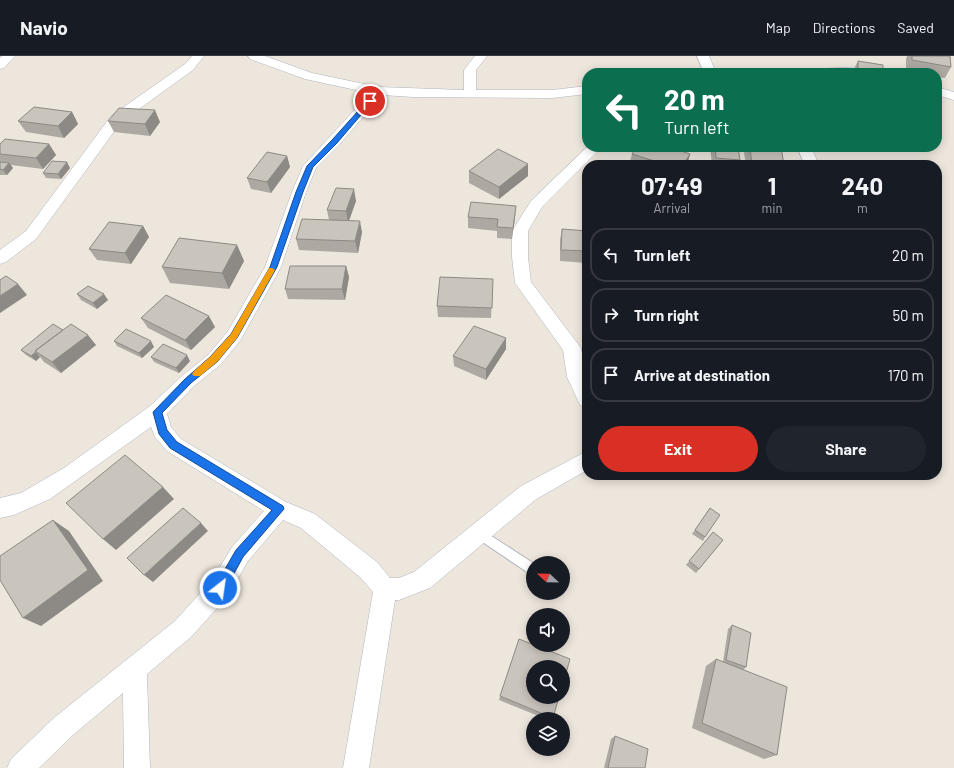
<!DOCTYPE html>
<html lang="en">
<head>
<meta charset="utf-8">
<style>
	body { margin:0; font-family:Barlow,sans-serif; background:#20242c; color:#f1f3f6; height:100vh; display:flex; flex-direction:column; font-size:15px; white-space:nowrap }
	* { box-sizing:border-box; margin:0 }
	p { font-size:13px; color:#9ea1a6 }
	.icon { flex:none; width:22px; height:22px; fill:none; stroke:currentColor; stroke-width:2; stroke-linecap:round; stroke-linejoin:round }
	.map { position:relative; flex:1; overflow:hidden }
	.panel { position:absolute; left:582px; top:104px; width:360px; height:320px; display:flex; flex-direction:column; background:#171b24; border-radius:16px; box-shadow:0 2px 10px #0003 }
	.panel>* { flex:none }
	.top-card { position:absolute; left:582px; top:12px; width:360px; height:84px; border-radius:16px; box-shadow:0 2px 10px #0003; background:#0b6e4f; color:#fff; overflow:hidden }
	.needle { width:26px; rotate:292deg }
	.controls { position:absolute; left:526px; top:500px; display:grid; gap:8px }
	.controls a { display:grid; place-items:center; width:44px; height:44px; border-radius:50%; background:#171b24; box-shadow:0 2px 10px #0003; font-size:20px }
	.pin { position:absolute; display:grid; place-items:center; width:34px; height:34px; color:#fff; margin:-17px; border:2px solid #fff; border-radius:50%; box-shadow:0 1px 4px #0007 }
	.me { position:absolute; width:44px; margin:-22px; rotate:30deg; stroke-linejoin:round; filter:drop-shadow(0 0 3px #0008) }
	.turn { display:flex; align-items:center; gap:14px; height:84px; padding:0 16px; font-size:18px }
	.turn .icon { width:52px; height:52px; stroke-width:2.5 }
	.turn b { display:block; font-size:28px; line-height:34px }
	.eta { display:flex; justify-content:space-evenly; align-items:center; height:68px; text-align:center }
	.eta b { font-size:24px; font-weight:700; line-height:28px }
	.action { display:flex; gap:8px; margin-top:auto; padding:8px 16px }
	.action a { flex:1; height:46px; border-radius:24px; background:#d93025; color:#fff; font-size:16px; font-weight:700; line-height:46px; text-align:center }
	.action a+a { background:#20242c; color:#f1f3f6 }
	ul { padding:0; list-style:none }
	li { display:flex; align-items:center; gap:12px; height:54px; margin:0 8px 6px; padding:0 8px; border:2px solid #363941; border-radius:16px }
	li div { flex:1 }
	li b { display:block; font-size:15px }
	li em { font-style:normal }
	header { display:flex; align-items:center; gap:24px; box-sizing:border-box; height:56px; padding:0 20px; background:#171b24; border-bottom:1px solid #363941 }
	header strong { font-size:19px }
	nav { display:flex; gap:22px; margin-inline-start:auto; font-size:14px }
	.map>svg:first-child { display:block }
	.lines { fill:none; stroke-linecap:round; stroke-linejoin:round }
	.lane-casing { stroke:#b1b4bf; stroke-width:2 }
	.street-casing { stroke:#b1b4bf; stroke-width:1 }
	.lane { fill:#fff; fill-rule:evenodd }
	.street { fill:#fff; fill-rule:evenodd }
	.wall { fill:#ada9a2 }
	.shaded-wall { fill:#8d8984 }
	.building { fill:#c9c4bc; stroke:#8d8984 }
	.route { fill:#1a73e8; stroke:#114b97 }
	.slow { fill:#f59e0b }
</style>
</head>
<body>
<header>
<strong>Navio</strong>
<nav><a>Map</a><a>Directions</a><a>Saved</a></nav>
</header>
<div class="map">
<svg width="954" height="712" viewBox="0 0 954 712">
	<rect width="100%" height="100%" fill="#ede6dd"/>
	<g class="lines">
		<defs>
			<path id="lane" d="M479,472L533,507V520L475,481L473,477L475,473Z"/>
			<path id="street" d="M2,0H15L4,12L0,13V2Z
				M192,0H204L193,14L121,66L36,183L6,206L0,208V194L26,175L111,60L185,8Z
				M248,0H265L312,17L379,31L464,34V14L475,0H487L476,14V34H552L587,30V38L552,42L413,41L382,39L339,89L316,112L306,136L281,211L240,285L220,309L194,330L167,358L171,371L181,383L286,446L315,458L377,506L390,522H399L414,516L521,430L587,395V414L535,444L430,532L399,544H395L369,712H343L373,536L361,522L301,472L283,464L248,505L228,540L191,581L147,618L150,712H124L123,637L73,679L39,712H7L11,703L55,661L175,565L212,524L232,491L264,455L167,395L155,381L151,371L50,443L14,459L0,462V442L21,437L64,412L150,350L182,320L208,299L228,275L265,211L292,136L303,110L370,37L305,23L250,3Z
				M697,0H709L716,17H704Z
				M863,11L878,14L880,17H811L813,14L817,13Z
				M937,31L954,36V44L937,39Z
				M587,91H602L542,151L528,175V201L531,226L581,292L587,325V352L580,349L567,321L563,294L515,227L512,201V175L531,145Z
				M797,91H811L819,109H805Z"/>
		</defs>
		<use href="#lane" class="lane-casing"/>
		<use href="#street" class="street-casing"/>
		<use href="#lane" class="lane"/>
		<use href="#street" class="street"/>
	</g>
	<path class="wall" d="M907,0H950L951,11L945,22L937,21V17H914L906,16V3Z
		M858,5L883,17H852Z
		M72,56L78,68L64,82L26,76L18,65Z
		M108,65L160,66L150,80L114,76Z
		M0,88H49L56,99L43,113L11,109L13,112L7,119H0Z
		M710,91H738L740,104L738,109H712Z
		M747,91H781L784,109H746L744,97Z
		M632,98H690L687,109H629Z
		M287,100L290,111L271,137L251,133L247,122Z
		M70,112L61,123L46,122L43,117Z
		M469,115L528,120L499,143L469,127Z
		M356,145L349,165L362,176L358,197L299,194L296,183L329,164L327,154Z
		M468,161H515L512,183L497,182V175L468,172Z
		M143,170L149,181L131,208L97,204L89,193Z
		M562,173L587,175V207L560,205V184Z
		M237,189L244,205L229,233L170,227L162,211Z
		M346,210L349,221L345,244L288,243L285,233Z
		M493,223L491,262L438,261L437,250Z
		M77,238L108,244L97,253L81,244Z
		M141,262L215,271L191,294L148,272Z
		M63,274L96,289L61,317L44,306L40,301L36,305L26,299L21,294Z
		M114,285L154,291L142,302L117,290Z
		M506,293L486,324L454,310L453,300Z
		M151,301L190,305L179,317L154,306Z
		M710,452L705,481L703,485L692,478Z
		M713,476L723,484L696,517L686,509Z
		M732,569L746,611L743,614L777,699L764,703L692,672L706,610L716,603L723,606L728,573Z
		M500,640L553,662V663H546L499,644Z
		M615,680L645,712H604L611,683Z"/>
	<path class="shaded-wall" d="M155,54L160,66L150,80L145,68Z
		M72,56L78,68L64,82L58,70Z
		M49,88L56,99L43,113L36,102Z
		M690,98L687,109H683Z
		M287,100L290,111L271,137L267,126Z
		M67,106L70,112L61,123L58,118Z
		M9,107L13,112L7,119L3,114Z
		M528,108V120L499,143V131Z
		M354,133L356,145L348,167L346,155Z
		M516,150L515,161L512,183L513,172Z
		M360,165L362,176L358,197L355,185Z
		M143,170L149,181L131,208L125,197Z
		M237,189L244,205L229,233L222,217Z
		M346,210L349,221L345,244L342,233Z
		M18,228L27,239L0,257V240Z
		M104,238L108,244L97,253L93,247Z
		M209,260L215,271L191,294L185,284Z
		M88,279L96,289L61,317L52,306Z
		M506,282V293L486,324V313Z
		M151,285L154,291L142,302L139,297Z
		M35,296L40,301L36,305L31,300Z
		M187,299L190,305L179,317L176,312Z
		M163,431L174,443L116,494L103,483Z
		M53,464L69,475L103,525L41,570L23,562Z
		M201,467L208,475L153,526L144,519Z"/>
	<path class="building" d="M912,0H950L951,11L912,4Z
		M858,5L883,9V17H858Z
		M34,51L72,56L58,70L18,65Z
		M119,52L155,54L145,68L108,65Z
		M5,83L49,88L36,102L0,98V88Z
		M637,91H669L690,98L683,109H667L632,98Z
		M715,91H738L740,104L716,102Z
		M750,91H781L784,109H752Z
		M498,93L528,108L499,131L469,115Z
		M267,96L287,100L267,126L247,122Z
		M52,105L67,106L58,118L43,117Z
		M0,106L9,107L3,114L0,113Z
		M336,132L354,133L346,155L327,154Z
		M471,146L516,150L513,172L497,171L498,163L468,161Z
		M302,163L360,165L355,185L296,183Z
		M109,166L143,170L125,197L89,193Z
		M562,173L587,175V195L561,194Z
		M179,182L237,189L222,217L162,211Z
		M290,210H346L342,233H285Z
		M6,220L18,228L0,240V224Z
		M440,221L493,223L492,252L437,250Z
		M88,230L104,238L93,247L77,238Z
		M166,239L209,260L185,284L141,262Z
		M53,268L63,274L35,295L36,296L31,300L21,294Z
		M71,268L88,279L52,306L35,295Z
		M474,270L506,282L486,313L453,300Z
		M126,273L151,285L139,297L114,285Z
		M163,288L187,299L176,312L151,301Z
		M125,399L163,431L103,483L66,447Z
		M183,452L201,467L144,519L127,502Z
		M710,452L720,459L705,481L695,474Z
		M53,464L88,514L23,562L0,524V500Z
		M713,476L723,484L699,513L689,505Z
		M732,569L751,577L746,611L726,604Z
		M519,583L570,603L563,628V611H533V641H559L553,662L500,640Z
		M716,603L787,631L777,699L702,667Z
		M615,680L648,693L645,712H608Z"/>
	<path class="route" d="M368,44L373,45L337,87L313,111L303,136L277,211L237,282L217,306L191,327L162,357L167,374L177,386L283,450L284,453L243,501L224,536L220,538L216,536L214,532L236,494L272,454L170,392L159,378L153,356L185,323L210,301L231,278L270,211L296,136L307,110L332,84Z"/>
	<path class="slow" d="M269,212H272L275,214L237,282L217,306L200,320H194L192,318L194,315L210,301L231,278Z"/>
</svg>
<div class="controls">
<a><svg class="needle" viewBox="-14 -14 28 28"><path d="M0-13l5 13h-10z" fill="#e53935"/><path d="M0 13l5-13h-10z" fill="#9ea1a6"/></svg></a>
<a><svg class="icon" aria-label="sound" viewBox="0 0 24 24"><path d="M4 9h4l5-4v14l-5-4H4zM17 9q2 3 0 6"/></svg></a>
<a><svg class="icon" aria-label="search" viewBox="0 0 24 24"><circle cx="10" cy="10" r="6"/><path d="M15 15l6 6"/></svg></a>
<a><svg class="icon" aria-label="layers" viewBox="0 0 24 24"><path d="M12 4l9 5-9 5-9-5zM3 14l9 5 9-5"/></svg></a>
</div>
<div class="pin" style="left:370px;top:45px;background:#d93025"><svg class="icon" aria-label="arrive" viewBox="0 0 24 24"><path d="M6 21V4h12l-3 4 3 4H6"/></svg></div>
<svg class="me" style="left:220px;top:532px" viewBox="-20 -20 40 40"><circle r="17" fill="#1a73e8" stroke="#fff" stroke-width="3"/><path d="M0-11L8 9 0 5-8 9z" fill="#fff"/></svg>
<div class="top-card">
<div class="turn"><svg class="icon" aria-label="left" viewBox="0 0 24 24"><path d="M17 20v-9H6M10 6l-5 5 5 5"/></svg><div><b>20 m</b>Turn left</div></div>
</div>
<section class="panel">
<div class="eta">
<div><b>07:49</b><p>Arrival</p></div>
<div><b>1</b><p>min</p></div>
<div><b>240</b><p>m</p></div>
</div>
<ul>
<li><svg class="icon" aria-label="left" viewBox="0 0 24 24"><path d="M17 20v-9H6M10 6l-5 5 5 5"/></svg><div><b>Turn left</b></div><em>20 m</em></li>
<li><svg class="icon" aria-label="right" viewBox="0 0 24 24"><path d="M7 20v-9h11M14 6l5 5-5 5"/></svg><div><b>Turn right</b></div><em>50 m</em></li>
<li><svg class="icon" aria-label="arrive" viewBox="0 0 24 24"><path d="M6 21V4h12l-3 4 3 4H6"/></svg><div><b>Arrive at destination</b></div><em>170 m</em></li>
</ul>
<div class="action"><a>Exit</a><a>Share</a></div>
</section>
</div>
</body>
</html>
